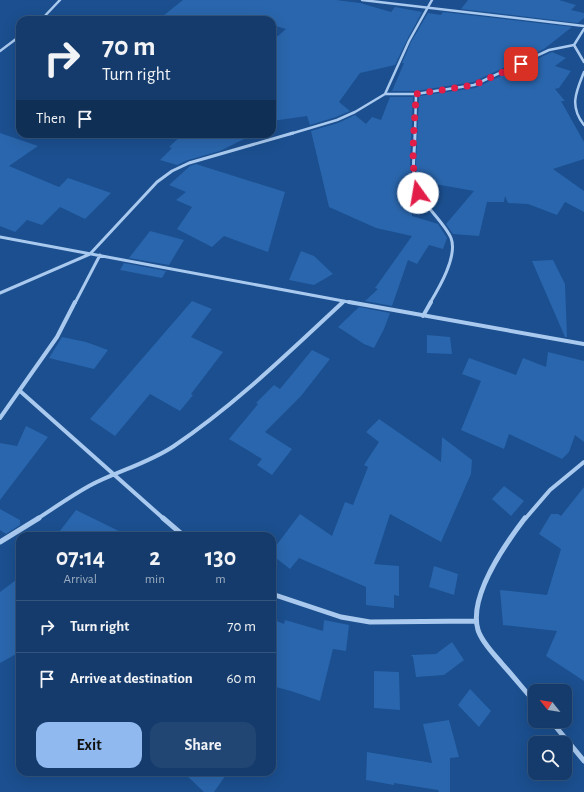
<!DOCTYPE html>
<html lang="en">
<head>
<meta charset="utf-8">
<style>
	body { margin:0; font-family:"Alegreya Sans",sans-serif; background:#214673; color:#f1f3f6; height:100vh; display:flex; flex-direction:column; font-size:15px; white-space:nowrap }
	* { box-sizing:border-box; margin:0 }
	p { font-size:13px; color:#9dadc1 }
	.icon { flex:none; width:22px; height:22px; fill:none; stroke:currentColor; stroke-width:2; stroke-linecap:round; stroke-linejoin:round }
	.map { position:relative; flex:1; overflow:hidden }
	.sheet { position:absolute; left:16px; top:532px; width:260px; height:244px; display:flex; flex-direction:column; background:#143b6b; border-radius:12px; box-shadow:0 4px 16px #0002,0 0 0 1px #33557e }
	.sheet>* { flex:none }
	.guide { position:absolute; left:16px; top:16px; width:260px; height:122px; border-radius:12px; box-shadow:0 4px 16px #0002,0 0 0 1px #33557e; background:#143b6b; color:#f1f3f6; overflow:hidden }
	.needle { width:26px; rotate:300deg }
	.controls { position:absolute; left:528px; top:684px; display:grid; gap:8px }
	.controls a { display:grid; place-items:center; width:44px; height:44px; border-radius:8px; background:#143b6b; box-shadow:0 4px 16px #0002,0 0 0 1px #33557e; font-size:20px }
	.pin { position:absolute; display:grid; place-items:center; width:34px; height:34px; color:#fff; margin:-17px; border-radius:8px; box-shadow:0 2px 6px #0006 }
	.me { position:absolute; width:44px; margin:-22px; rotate:347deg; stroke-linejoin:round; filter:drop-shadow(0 0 3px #0008) }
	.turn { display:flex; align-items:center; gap:14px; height:84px; padding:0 20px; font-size:18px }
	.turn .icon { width:52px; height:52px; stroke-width:2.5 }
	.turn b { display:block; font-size:28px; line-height:34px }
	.then { display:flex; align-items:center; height:38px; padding:0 20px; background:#0003; gap:8px; font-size:15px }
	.eta { display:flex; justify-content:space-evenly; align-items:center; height:68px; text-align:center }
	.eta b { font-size:24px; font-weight:700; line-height:28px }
	.cta { display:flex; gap:8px; margin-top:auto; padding:8px 20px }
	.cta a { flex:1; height:46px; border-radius:12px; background:#90b9f0; color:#111; font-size:16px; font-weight:700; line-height:46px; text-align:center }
	.cta a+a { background:#214673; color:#f1f3f6 }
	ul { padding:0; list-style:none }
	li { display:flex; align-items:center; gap:12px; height:52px; padding:0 20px; border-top:1px solid #33557e }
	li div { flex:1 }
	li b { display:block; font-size:15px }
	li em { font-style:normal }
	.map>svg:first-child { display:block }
	.building { fill:#2a66ad }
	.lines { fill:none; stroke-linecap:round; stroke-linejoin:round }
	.street-far3 { stroke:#a9c9ee; stroke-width:2.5 }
	.street-far2 { stroke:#a9c9ee; stroke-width:3 }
	.street-far1 { stroke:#a9c9ee; stroke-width:4 }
	.street { stroke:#a9c9ee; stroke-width:5 }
	.route { stroke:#e11d48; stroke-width:7; stroke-dasharray:0 12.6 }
</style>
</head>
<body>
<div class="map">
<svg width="584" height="792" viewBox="0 0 584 792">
	<rect width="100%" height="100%" fill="#1b4f8f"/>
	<path class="building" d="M183,0H336L360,3L391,12L395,7L422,12L407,40L395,65L360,73L339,102L350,111L336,117L310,125L307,116L272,121V41L286,29L272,25V20H158Z
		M468,0H559L576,5L571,10L584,13V18L578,23L461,9Z
		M443,12L572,27L544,49L473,82L416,91H392L404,63H402L411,42L428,13L441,15Z
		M552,52L566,58L555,66L571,71L559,88L555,89L565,101H561L584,142V159L553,169L584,191V212L565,202L557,215L528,204L508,203L505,196L504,202H487L479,236L453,234L446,224L474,191L418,181L416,164L419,96L475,88Z
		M390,97H413L410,164L413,190L412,216L438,224L447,238L443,249L429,245L417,264L408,260L392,306L365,301L378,289L375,288L412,236L376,228L329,207L311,131L338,123L355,115L366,124L372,117L381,120Z
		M0,133L38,146L9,166L59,187L68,178L111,193L85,219L60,207L42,225L27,220L15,232L0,226Z
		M183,134H254L220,151L188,160L177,165L160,160L172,148L169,147Z
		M196,164L285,192L268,252L224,236L212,247L177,229L192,207L176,200L186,192L169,185L190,166L185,168L190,166Z
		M150,231L184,240L169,265L129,258Z
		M301,251L314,256L333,274L314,285L289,280Z
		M553,260L565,284L567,337H565L532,261Z
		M124,263L166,271L162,278L120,270Z
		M192,301L212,309L191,337L223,352L191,394L193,395L180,411L150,394L115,436L90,419Z
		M359,307L390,313L384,329L374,348L364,344L338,327Z
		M427,335L450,337L452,354L427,353Z
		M62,337L86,342L108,350L94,369L49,358Z
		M312,350L330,359L301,396L265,432L292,449L272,475L257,465L262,459L229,439L258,404L256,403L274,385L280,389Z
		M548,352L584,361V442L575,435L569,452L562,459L509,434L504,449L461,430L481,381L462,374L469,358L516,375L523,358L546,367Z
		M379,419L441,462L442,437L472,460L471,474L441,542L390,514L374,564L399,566V596L394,595V608L366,605V587L299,558L290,569L272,555V551L300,514L332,536L345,502L353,505L368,467L364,465L379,442L366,432Z
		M26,426L48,437L0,500V443L17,446Z
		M504,486L524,501L511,516L492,499Z
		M584,487V681L546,656L557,631L503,625L500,590L547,595L561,549L539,534L551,514H558L561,516Z
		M0,509L20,520V525L6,534L0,530Z
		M76,510L129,536H56Z
		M434,566L458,574L454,595L429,587Z
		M20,577V652L0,663V592Z
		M272,619L284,624L285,620L323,631L324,620L349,625L346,651L333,649L320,701L291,691L272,686Z
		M452,642L464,660L444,675L416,677L413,657L411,655L436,654Z
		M374,671L399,672L400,710L374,708Z
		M470,689L491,711L479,727L458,705Z
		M449,720L459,757L450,758V792H439L438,790L394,783V785L366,780L367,752L432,763L423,724Z
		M183,772H228L214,792H204Z"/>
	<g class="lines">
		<path class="street-far3" d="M362,0L584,26
			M41,20L60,0
			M574,45L584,62
			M0,51L20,36
			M584,72C576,92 569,106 584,125
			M385,94H416L474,85L549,50L574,45L584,29
			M290,134L337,120L355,112L385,94L409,41L432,0
			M415,134L416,94"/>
		<path class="street-far2" d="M415,133C415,150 410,178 418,193C426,207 445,224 451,238C458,256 439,288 430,303
			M0,237L354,303
			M0,293L90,254L157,182L172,171L189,163L293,133
			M75,303L100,255
			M342,303L344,301"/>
		<path class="street-far1" d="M349,302L584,344
			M423,316L431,302
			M20,391L164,519
			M0,418L57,337L75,302
			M37,519C54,508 71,496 89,486C117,471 147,464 174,446C235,405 289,352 343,302
			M525,519L550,490L584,462"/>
		<path class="street" d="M163,518L184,536
			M525,518C506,543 468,596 478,630C482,643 495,655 503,665C514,677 524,690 535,702
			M0,542L39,518
			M272,594L341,617L370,622L476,621
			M551,721L584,761"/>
	</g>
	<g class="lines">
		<path class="route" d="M418,193C409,164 415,126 416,94L474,85L521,64"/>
	</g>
</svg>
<div class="controls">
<a><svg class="needle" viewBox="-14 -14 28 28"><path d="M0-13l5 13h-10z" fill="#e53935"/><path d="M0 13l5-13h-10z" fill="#9dadc1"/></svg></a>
<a><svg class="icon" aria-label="search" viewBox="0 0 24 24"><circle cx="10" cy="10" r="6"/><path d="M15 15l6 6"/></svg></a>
</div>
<div class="pin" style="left:521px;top:64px;background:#d93025"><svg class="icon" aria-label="arrive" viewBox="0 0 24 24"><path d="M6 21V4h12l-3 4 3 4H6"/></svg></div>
<svg class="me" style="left:418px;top:193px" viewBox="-20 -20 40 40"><circle r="19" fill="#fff"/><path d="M0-13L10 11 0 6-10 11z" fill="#e11d48"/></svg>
<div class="guide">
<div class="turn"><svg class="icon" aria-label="right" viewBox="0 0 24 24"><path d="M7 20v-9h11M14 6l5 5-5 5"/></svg><div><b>70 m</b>Turn right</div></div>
<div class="then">Then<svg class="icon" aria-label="arrive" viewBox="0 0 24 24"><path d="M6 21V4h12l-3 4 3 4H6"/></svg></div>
</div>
<section class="sheet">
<div class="eta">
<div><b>07:14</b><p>Arrival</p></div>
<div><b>2</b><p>min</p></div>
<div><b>130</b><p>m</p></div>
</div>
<ul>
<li><svg class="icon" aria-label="right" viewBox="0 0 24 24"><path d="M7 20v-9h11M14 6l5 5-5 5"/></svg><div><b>Turn right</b></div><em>70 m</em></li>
<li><svg class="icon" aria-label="arrive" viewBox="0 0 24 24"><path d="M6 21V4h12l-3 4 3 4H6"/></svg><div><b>Arrive at destination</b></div><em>60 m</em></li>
</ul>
<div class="cta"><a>Exit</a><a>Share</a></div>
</section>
</div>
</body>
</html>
